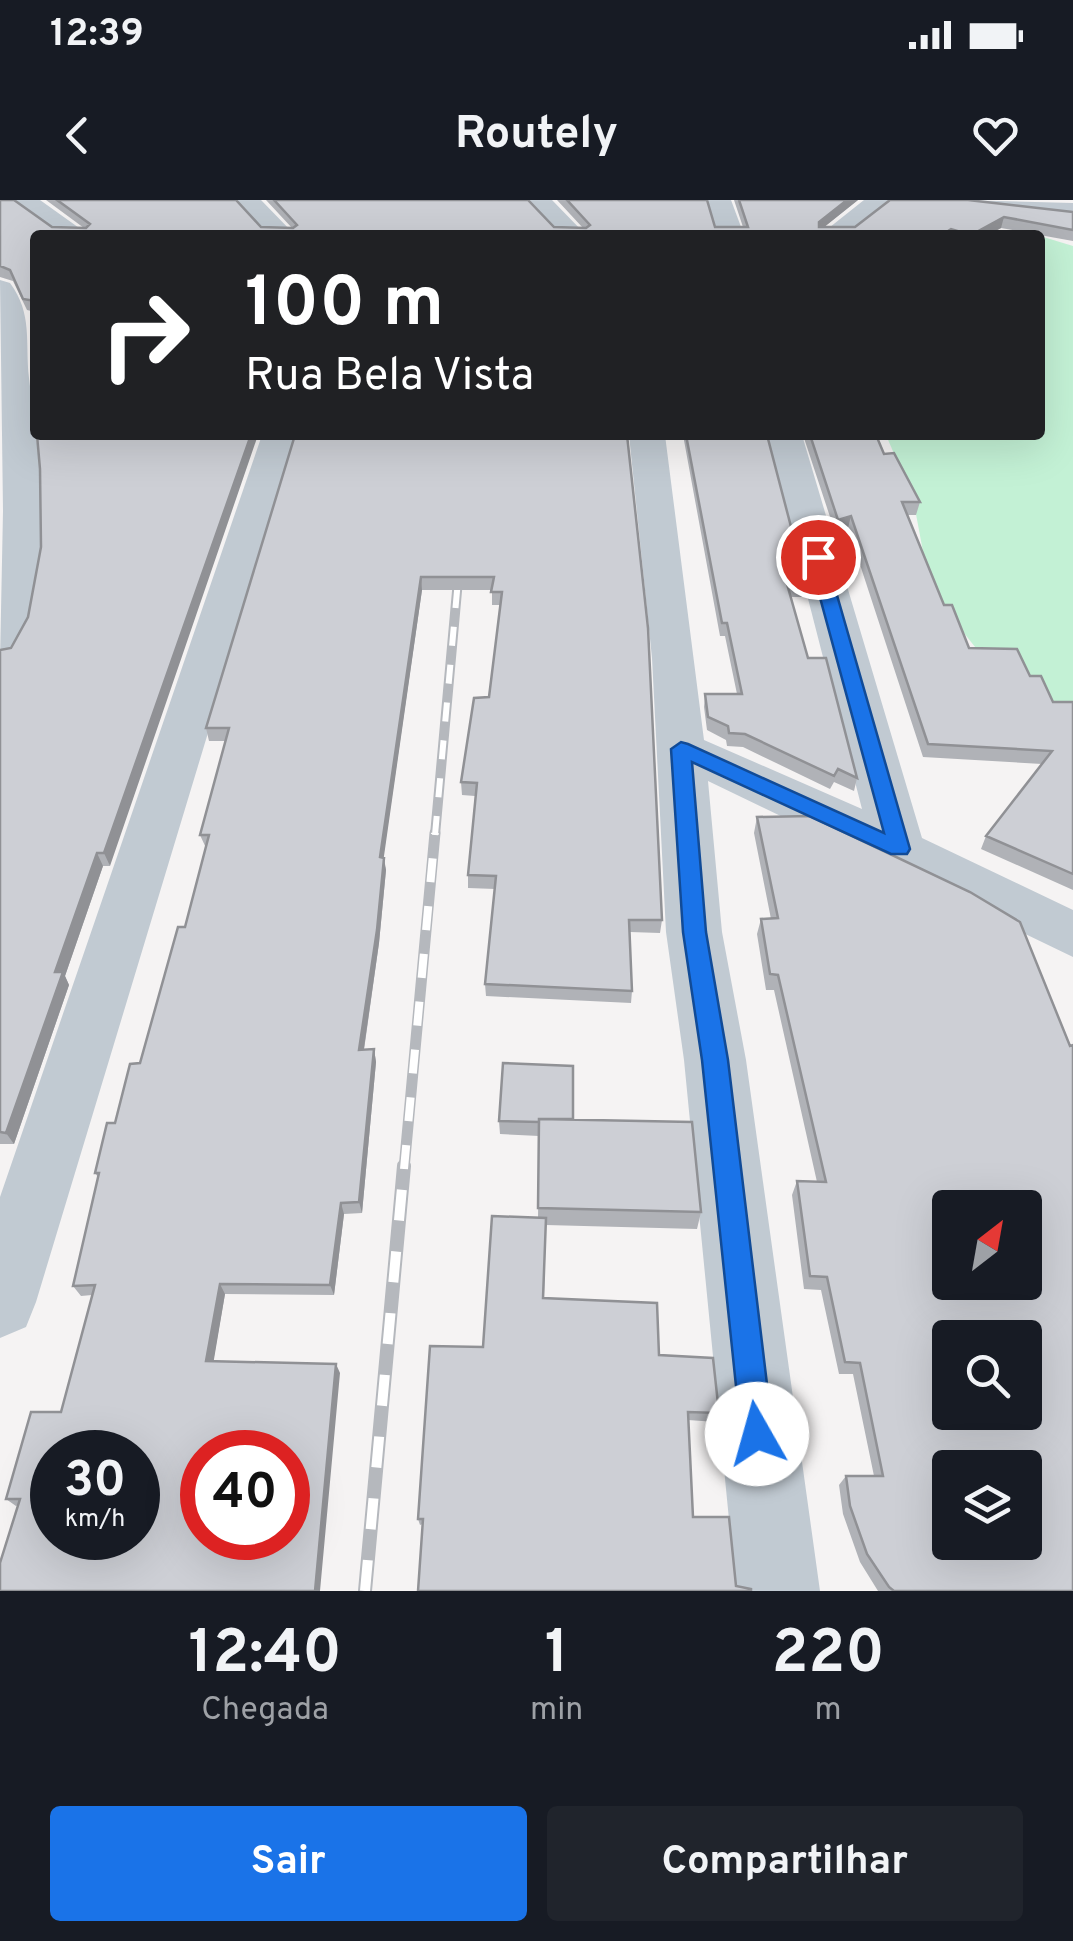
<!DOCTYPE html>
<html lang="pt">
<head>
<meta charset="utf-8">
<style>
	body { margin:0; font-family:Overpass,sans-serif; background:#20242c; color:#f1f3f6; height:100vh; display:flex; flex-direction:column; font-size:38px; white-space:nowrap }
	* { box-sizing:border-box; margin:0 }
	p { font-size:32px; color:#9ea1a6 }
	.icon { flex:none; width:55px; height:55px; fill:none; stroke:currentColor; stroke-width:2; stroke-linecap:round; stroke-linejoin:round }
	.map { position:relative; height:1391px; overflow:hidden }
	.panel { display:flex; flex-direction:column; background:#171b24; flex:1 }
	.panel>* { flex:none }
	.top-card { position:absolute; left:30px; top:30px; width:1015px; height:210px; border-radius:10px; box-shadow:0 10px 40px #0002; background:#202124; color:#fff; overflow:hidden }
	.needle { width:65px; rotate:31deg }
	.fabs { position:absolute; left:932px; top:990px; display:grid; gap:20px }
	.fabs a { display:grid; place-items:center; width:110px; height:110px; border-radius:10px; background:#171b24; box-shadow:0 10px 40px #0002; font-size:50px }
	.speed { position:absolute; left:30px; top:1230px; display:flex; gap:20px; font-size:50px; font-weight:700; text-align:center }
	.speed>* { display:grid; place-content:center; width:130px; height:130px; border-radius:50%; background:#171b24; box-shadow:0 10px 40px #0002; line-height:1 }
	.speed small { font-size:25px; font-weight:400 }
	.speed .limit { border:15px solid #d22; background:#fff; color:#111 }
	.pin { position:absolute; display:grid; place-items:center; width:85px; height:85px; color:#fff; margin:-42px; border:5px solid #fff; border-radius:50%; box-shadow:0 2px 10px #0007 }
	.me { position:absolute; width:110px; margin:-55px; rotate:353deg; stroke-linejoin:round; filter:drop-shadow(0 0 8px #0008) }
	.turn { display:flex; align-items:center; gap:35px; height:210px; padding:0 50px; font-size:45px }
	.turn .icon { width:130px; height:130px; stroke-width:2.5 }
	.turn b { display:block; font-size:70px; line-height:85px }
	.eta { display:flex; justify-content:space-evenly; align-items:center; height:170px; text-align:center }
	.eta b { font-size:60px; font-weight:700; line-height:70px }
	.action { display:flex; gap:20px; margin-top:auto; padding:20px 50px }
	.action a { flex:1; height:115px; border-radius:10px; background:#1a73e8; color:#fff; font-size:40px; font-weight:700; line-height:115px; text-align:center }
	.action a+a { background:#20242c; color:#f1f3f6 }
	.status { display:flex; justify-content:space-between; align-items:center; height:70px; padding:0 50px; background:#171b24; direction:ltr }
	.status svg { height:28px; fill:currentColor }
	header { display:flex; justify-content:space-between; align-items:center; height:130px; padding:0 50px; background:#171b24; font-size:45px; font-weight:700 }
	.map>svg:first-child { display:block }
	.green { fill:#c3f1d5 }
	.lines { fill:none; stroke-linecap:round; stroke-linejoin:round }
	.minor { fill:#c1cad2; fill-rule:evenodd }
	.rail-far3-casing { stroke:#b5b8bd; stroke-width:8 }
	.rail-far2-casing { stroke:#b5b8bd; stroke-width:10 }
	.rail-far1-casing { stroke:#b5b8bd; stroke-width:11 }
	.rail-casing { stroke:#b5b8bd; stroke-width:14 }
	.rail-far3 { stroke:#fff; stroke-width:5; stroke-dasharray:15; stroke-linecap:butt }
	.rail-far2 { stroke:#fff; stroke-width:6; stroke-dasharray:19; stroke-linecap:butt }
	.rail-far1 { stroke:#fff; stroke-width:8; stroke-dasharray:24; stroke-linecap:butt }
	.rail { stroke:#fff; stroke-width:10; stroke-dasharray:31; stroke-linecap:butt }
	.wall { fill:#b0b2b7 }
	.shaded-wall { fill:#909195 }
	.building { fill:#cdcfd5; stroke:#909195; stroke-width:2.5; fill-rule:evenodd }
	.route { fill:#1a73e8; stroke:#114b97; stroke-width:2.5 }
</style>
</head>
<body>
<div class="status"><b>12:39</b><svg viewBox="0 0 49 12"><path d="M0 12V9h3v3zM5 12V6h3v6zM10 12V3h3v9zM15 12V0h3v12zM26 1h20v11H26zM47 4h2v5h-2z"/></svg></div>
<header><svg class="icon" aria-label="back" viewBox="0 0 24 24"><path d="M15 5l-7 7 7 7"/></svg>Routely<svg class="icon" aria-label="heart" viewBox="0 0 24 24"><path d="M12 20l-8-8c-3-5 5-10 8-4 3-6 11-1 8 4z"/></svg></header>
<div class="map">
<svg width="1073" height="1391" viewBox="0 0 1073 1391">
	<rect width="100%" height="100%" fill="#f5f3f3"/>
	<path class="green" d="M1040,36L1073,46V538L979,452L945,409L927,373L913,298L886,235H1040Z"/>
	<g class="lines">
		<path class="minor" d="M10,0H40L89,35H57Z
			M234,0H261L295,35H266Z
			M524,0H552L586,35H557Z
			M705,0H731L744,35H716Z
			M864,0H894L851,35H820Z
			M956,0L1073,3V19L969,8Z
			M0,80L10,83C33,114 25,142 29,178C38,253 61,391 16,457L0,461L3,311Z
			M262,235H298L36,1102L26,1127L0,1138V997Z
			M629,235H665L704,540L862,609L766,235H802L922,638L1073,710V757L708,581L722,732L746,860L820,1391H736L684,860L666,732L652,458Z"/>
		<defs>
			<path id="rail-far3" d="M459,372L460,360"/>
			<path id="rail-far2" d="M435,635L459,369"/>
			<path id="rail-far1" d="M404,969L435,633"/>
			<path id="rail" d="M365,1391L404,966"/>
		</defs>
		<use href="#rail-far3" class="rail-far3-casing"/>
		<use href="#rail-far2" class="rail-far2-casing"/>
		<use href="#rail-far1" class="rail-far1-casing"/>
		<use href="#rail" class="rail-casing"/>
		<use href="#rail-far3" class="rail-far3"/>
		<use href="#rail-far2" class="rail-far2"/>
		<use href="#rail-far1" class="rail-far1"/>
		<use href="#rail" class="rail"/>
	</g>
	<path class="wall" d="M0,0L52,27L84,28L46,0H236L261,27L292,28L266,0H528L554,27L583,28L557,0H707L715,27H743L734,0H858L824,27H855L1073,12V41L1001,28L988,35H35V112L27,110L13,81L0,77Z
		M295,235H627L662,720L660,733L630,732L632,791L631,803L486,796L485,784L495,689L468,688V675L475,596L462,595L461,582L489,497L500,405H492V390H422L383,658L386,670L379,743L364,850L374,849L376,862L362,1013L344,1014L334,1095L225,1094L213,1162L340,1173L16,1306L6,1299L61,1212L92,1095L81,1096L73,1086L98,977L95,973L140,863L185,727L206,648L200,635L225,541H209L206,528Z
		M683,235H767L806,384L804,397H791L808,458L857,578L854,591L834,582L830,589L743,547L727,546L726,540L707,530L704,507L705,494H737L725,436H720Z
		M803,235H876L884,254L920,302L916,315H907L944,405L969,448L1030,476L1053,502H1073V690L981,649L986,636L1042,564L923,557L848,328L835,332Z
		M40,269L110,666H103L65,776L69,785L14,944H0V450L11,448L28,417L41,347Z
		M757,617L1073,1391H878L860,1362L843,1314L839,1285L846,1276H874L853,1174H839L821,1090L804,1089L792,995L797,981L817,982L774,790H766L757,734L761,719H771L754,633Z
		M573,919L701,1012L697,1029L546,1025L544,1098L659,1155L719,1213L716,1222L688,1220L420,1325L418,1319L483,1147L538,1018L539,936L500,934L499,921Z"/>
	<path class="shaded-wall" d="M847,0H858L818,32L819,22Z
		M1004,17L1001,28L988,35H971Z
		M251,235H258L110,666L104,653Z
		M851,316L848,328L835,332L838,320Z
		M421,377L422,390L382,670L380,657Z
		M97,653L103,666L65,776L69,785L14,944L6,933L55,772Z
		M384,658L386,670L379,743L362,862L359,850Z
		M374,849L376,862L362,1013L359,1002Z
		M341,1003L344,1014L334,1095L330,1085Z
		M220,1084L225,1094L212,1171L206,1161Z
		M336,1164L340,1173L320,1391H315Z"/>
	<path class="building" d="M0,0H14L52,27L86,28L90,24L57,0H236L261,27L293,28L297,25L274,0H528L554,27L586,28L590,25L567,0H707L715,27H748L739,0H847L819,22V27H855L890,0H968L1073,12V30L1004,17L971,35L951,29L942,35H35V101L23,99L10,70L0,66Z
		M32,191H35V221Z
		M37,235H251L104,653H97L55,772H63L6,933L0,932V450L11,448L28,417L41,347L40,269Z
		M295,235H627L648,428L662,720H629L632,791L485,784L496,676L468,675L477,583L461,582L474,498L489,497L502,392H491L494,377H421L380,657L384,658L377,730L359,850L374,849L359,1002L341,1003L330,1085L220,1084L206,1161L336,1164L315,1391H0V1363L20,1299H6L31,1212H61L95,1085L73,1086L99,973H95L107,923H115L130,864L140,863L178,727H185L209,635H200L229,528H206ZM52,1252H138V1338H52ZM202,1252H288V1338H202Z
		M686,235H767L806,384H787L808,458H826L857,578L838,569L834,576L745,534L729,533L728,526L708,517L705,494H742L727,423H722Z
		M810,235H876L884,254L894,253L920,302H902L944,405H952L969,448L1017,449L1030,476H1041L1053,502H1073V674L986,636L1052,551L928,544L851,316L838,320Z
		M810,616L970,692L1020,722L1070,846L1073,845V1391H894L889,1387L867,1354L850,1306L846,1276H883L860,1163L845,1162L827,1077L810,1076L797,981L826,982L778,775L770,774L761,719L778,718L757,617ZM950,1008H1025V1082H950ZM950,1138H1025V1212H950ZM950,1268H1025V1342H950Z
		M503,863L573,866V919H539V922L499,921Z
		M539,919L692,922L701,1012L538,1008Z
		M492,1016L546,1018L543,1098L657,1103L659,1155L713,1158L719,1213L688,1212L693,1317H729L736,1386L751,1389V1391H418L423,1319H418L430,1146L483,1147Z"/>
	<path class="route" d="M818,352L826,357L910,649L907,654H891L692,562L706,732L728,860L773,1234L769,1245L757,1250L746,1245L741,1234L702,860L683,732L671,549L681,542L688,544L884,633L809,357Z"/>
</svg>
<div class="fabs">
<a><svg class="needle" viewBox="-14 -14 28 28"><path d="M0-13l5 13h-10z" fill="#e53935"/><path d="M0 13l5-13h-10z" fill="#9ea1a6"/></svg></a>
<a><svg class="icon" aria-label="search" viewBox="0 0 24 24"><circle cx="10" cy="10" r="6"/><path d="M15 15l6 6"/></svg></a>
<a><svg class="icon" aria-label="layers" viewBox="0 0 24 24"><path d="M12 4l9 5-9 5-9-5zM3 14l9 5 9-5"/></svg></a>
</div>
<div class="speed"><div>30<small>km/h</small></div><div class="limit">40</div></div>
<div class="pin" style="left:818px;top:357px;background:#d93025"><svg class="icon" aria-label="arrive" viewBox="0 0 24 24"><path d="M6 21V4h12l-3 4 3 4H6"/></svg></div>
<svg class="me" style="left:757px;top:1234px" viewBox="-20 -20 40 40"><circle r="19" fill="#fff"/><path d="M0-13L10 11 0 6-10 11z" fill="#1a73e8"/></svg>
<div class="top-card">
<div class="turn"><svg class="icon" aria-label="right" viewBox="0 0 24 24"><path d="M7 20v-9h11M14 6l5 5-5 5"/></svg><div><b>100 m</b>Rua Bela Vista</div></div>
</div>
</div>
<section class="panel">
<div class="eta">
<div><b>12:40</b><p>Chegada</p></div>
<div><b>1</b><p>min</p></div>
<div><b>220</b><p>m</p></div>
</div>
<div class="action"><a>Sair</a><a>Compartilhar</a></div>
</section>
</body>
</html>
